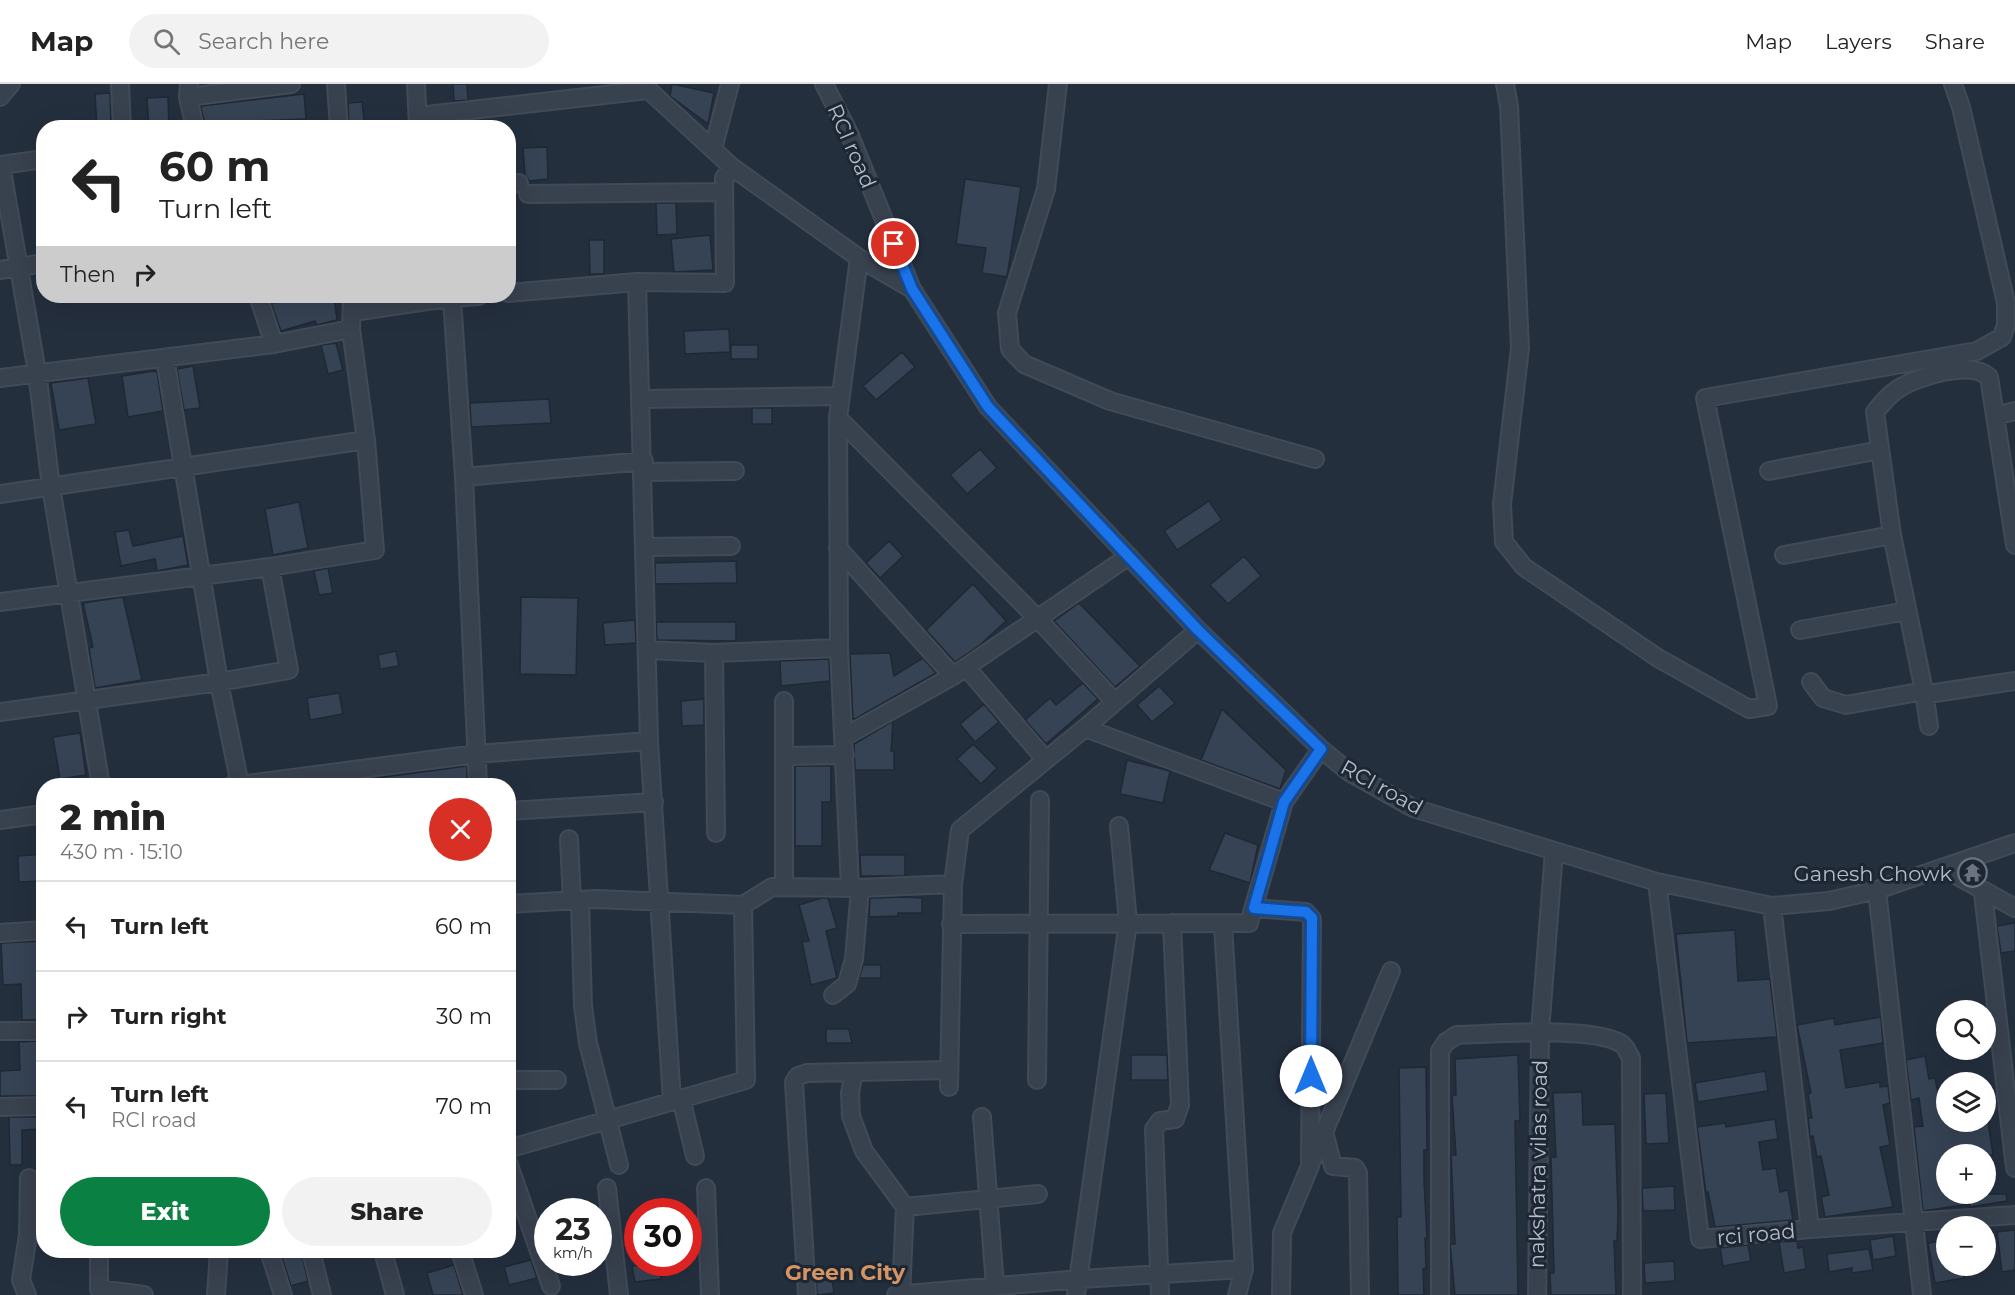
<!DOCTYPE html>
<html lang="en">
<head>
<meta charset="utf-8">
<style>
	body { margin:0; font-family:Montserrat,sans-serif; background:#f2f2f2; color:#222; height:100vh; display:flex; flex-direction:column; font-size:22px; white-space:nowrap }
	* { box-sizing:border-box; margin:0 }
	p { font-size:20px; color:#767676 }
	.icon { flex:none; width:33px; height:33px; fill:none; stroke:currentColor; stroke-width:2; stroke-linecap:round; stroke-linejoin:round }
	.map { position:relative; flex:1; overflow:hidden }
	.details { position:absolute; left:36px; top:694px; width:480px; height:480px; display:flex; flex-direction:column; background:#fff; border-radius:24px; box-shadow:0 6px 24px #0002 }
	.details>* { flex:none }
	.hud { position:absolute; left:36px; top:36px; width:480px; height:183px; border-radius:24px; box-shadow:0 6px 24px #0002; background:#fff; color:#222; overflow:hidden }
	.tools { position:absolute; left:1936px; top:916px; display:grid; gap:12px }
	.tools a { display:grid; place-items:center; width:60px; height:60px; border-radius:50%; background:#fff; box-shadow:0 6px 24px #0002; font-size:30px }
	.speed { position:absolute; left:534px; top:1114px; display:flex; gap:12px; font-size:30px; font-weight:700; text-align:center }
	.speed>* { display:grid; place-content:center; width:78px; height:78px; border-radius:50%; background:#fff; box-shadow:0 6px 24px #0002; line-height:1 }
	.speed small { font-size:15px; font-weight:400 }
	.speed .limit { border:9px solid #d22; background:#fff; color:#111 }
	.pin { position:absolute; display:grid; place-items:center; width:51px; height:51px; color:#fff; margin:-26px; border:3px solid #fff; border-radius:50%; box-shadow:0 2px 6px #0007 }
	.me { position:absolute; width:66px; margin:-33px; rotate:0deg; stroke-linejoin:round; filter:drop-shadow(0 0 4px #0008) }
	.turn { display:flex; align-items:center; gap:21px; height:126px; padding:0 24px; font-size:27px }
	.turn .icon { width:78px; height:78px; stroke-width:2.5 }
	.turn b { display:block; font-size:42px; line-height:51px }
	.then { display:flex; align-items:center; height:57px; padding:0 24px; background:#0003; gap:12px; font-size:22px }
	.round { display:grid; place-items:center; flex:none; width:63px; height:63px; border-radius:32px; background:#f2f2f2 }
	.head { display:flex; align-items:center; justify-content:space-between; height:102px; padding:0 24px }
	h1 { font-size:36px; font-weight:800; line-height:45px }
	.cta { display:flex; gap:12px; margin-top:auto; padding:12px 24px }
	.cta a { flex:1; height:69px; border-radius:36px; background:#0b8043; color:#fff; font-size:24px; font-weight:800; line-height:69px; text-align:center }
	.cta a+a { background:#f2f2f2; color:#222 }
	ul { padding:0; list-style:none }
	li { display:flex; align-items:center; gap:18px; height:90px; padding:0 24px; border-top:2px solid #e0e0e0 }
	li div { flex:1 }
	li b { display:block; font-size:22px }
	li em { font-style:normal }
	header { display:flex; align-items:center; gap:36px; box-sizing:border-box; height:84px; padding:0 30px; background:#fff; border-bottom:2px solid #e0e0e0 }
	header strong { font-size:28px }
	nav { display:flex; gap:33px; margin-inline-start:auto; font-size:21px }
	.search { width:420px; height:54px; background:#f2f2f2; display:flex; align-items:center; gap:15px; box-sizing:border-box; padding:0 21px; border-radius:33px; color:#767676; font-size:22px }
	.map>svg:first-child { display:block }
	.building { fill:#364354; stroke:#1f2835; stroke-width:1.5 }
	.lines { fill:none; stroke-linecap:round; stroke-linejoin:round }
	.minor-casing { stroke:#414a57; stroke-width:20 }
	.minor { stroke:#38414e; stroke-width:16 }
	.route-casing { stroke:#114b97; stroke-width:15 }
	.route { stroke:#1a73e8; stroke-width:10 }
	.labels { text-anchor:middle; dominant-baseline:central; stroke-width:6; stroke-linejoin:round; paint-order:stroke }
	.street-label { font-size:21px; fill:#b4bcc9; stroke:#1d2633 }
	.poi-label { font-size:21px; fill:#b4bcc9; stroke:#1d2633; text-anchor:end }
	.neighbourhood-label { font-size:22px; font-weight:bold; fill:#d59563; stroke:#1d2633 }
</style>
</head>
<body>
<header>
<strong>Map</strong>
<div class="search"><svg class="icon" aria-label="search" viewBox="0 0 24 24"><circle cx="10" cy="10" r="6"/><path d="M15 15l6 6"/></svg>Search here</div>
<nav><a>Map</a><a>Layers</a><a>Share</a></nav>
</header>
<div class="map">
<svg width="2015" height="1211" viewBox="0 0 2015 1211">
	<rect width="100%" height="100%" fill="#242f3e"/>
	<path class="building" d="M453,0H467L468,16L454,17Z
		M672,0L714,9L708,40L670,12Z
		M110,9L111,44H97L95,10Z
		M304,10L306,35L205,39L201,25V22Z
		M168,13L169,44H149L147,14Z
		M362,18L365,44H349L348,19Z
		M547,63L548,95L529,97L525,91L523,64Z
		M965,95L1021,103L1007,193L982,189L986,164L956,160Z
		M656,119H676L677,150L657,151Z
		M710,151L713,186L674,188L671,155Z
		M589,156H604V190H590Z
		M323,212H334L337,236L317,241L315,237L281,247L271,219Z
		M729,245L730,268L685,270L684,247Z
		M336,259L343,286L328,290L321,261Z
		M731,261H758V275H731Z
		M902,268L915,283L876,316L863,302Z
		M193,282L200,324L184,326L177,285Z
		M154,287L157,288L163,327L128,333L122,292Z
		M88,294L96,340L59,346L51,299Z
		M549,315L551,339L471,343L470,319Z
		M752,324H772V340H752Z
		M980,365L997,384L967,410L950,391Z
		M1209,417L1222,436L1177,466L1164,447Z
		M299,418L308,464L273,471L265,425Z
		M129,446L133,462L183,452L188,481L157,487L155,475L121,482L115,448Z
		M889,457L903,472L880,494L866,479Z
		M1244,472L1261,492L1228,520L1210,501Z
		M736,477L737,499L655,500V479Z
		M328,484L333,509L319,511L314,487Z
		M973,500L1006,537L980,561L955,578L926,546Z
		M123,513L142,596L95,604L89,564L93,563L83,519Z
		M521,513L578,514L576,591L520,590Z
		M1079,519L1140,582L1115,603L1054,537Z
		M635,536L636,559L605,561L603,539Z
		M656,538H736V557L657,556Z
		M396,567L399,582L380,585L378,571Z
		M890,569L894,592L923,574L936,589L853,636L850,570Z
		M829,575L830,597L781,602L780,577Z
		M1083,599L1098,615L1046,660L1025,636L1050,614L1056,621Z
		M1159,602L1175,619L1152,638L1137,621Z
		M339,609L343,630L310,636L307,614Z
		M704,615V641L682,642L681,617Z
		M984,620L999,638L975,658L960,640Z
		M1222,625L1286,686L1280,705L1201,676Z
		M893,637L891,667H894V686H855L854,660Z
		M80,649L86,691L60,695L53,653Z
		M973,660L997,684L981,700L957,675Z
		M1127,676L1170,687L1163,719L1120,710Z
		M467,682V702H378L377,694Z
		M795,682H831V718H822V762H795Z
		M1225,749L1258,761L1250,799L1209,786Z
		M44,770V797L19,798L18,772Z
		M860,771H905V792H861Z
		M905,813L922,814V829H898V832L869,833L870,814Z
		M822,814H828L837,844L826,847L837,894L811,901L802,858L809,857L799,821Z
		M2015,839V867L2001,869L1997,842Z
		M1735,846L1738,897L1770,895L1777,953L1687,959L1676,850Z
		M44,857V936H22L21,900L3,901L1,859Z
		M863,881H881V894H859Z
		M1881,933L1883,959L1840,966L1846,1004L1880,998V1003L1888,1002L1890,1019L1883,1021L1890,1061L1880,1063L1893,1123L1825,1133L1821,1113L1829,1111L1821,1072L1817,1073L1813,1052L1810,1053L1808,1034H1812L1808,1010L1811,1009L1797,941L1834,934L1835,941Z
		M826,945H849L852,959H826Z
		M38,957L39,990H44V1012H0V987L20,986L19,958Z
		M1131,971H1167L1168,996H1131Z
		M1518,971L1520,1037H1515L1518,1211H1455L1450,1160H1455L1451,1071H1456L1452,1012L1456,1011L1455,975Z
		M1925,972L1929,995L1935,994L1939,1014L1942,1017H1947V1038H1988L1993,1071H1947V1110H2006L2007,1117L1970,1123V1120L1923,1127L1914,1043L1923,1042L1919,1014L1911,1016L1906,976Z
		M1426,983L1427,1066H1424V1096L1427,1154H1425L1426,1184L1423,1185L1424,1211H1398L1397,1133H1401L1399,984Z
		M1765,987L1768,1007L1698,1018L1695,999Z
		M1582,1008L1583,1041L1615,1040L1618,1128L1617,1157H1614L1616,1211H1551L1550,1189H1554L1551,1073H1556L1553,1009Z
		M1666,1009L1669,1059L1646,1060L1644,1010Z
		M9,1033H41V1045L22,1046V1081H10Z
		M1775,1035L1778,1055L1759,1058L1763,1086L1776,1084L1780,1108L1788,1106L1793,1136L1715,1143L1708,1108L1706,1109L1697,1043L1725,1039L1726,1043Z
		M1674,1102L1675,1126L1643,1127L1642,1104Z
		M2015,1146V1186L2002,1188L1997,1148Z
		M1893,1152L1896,1172L1873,1176L1870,1156Z
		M1947,1156V1182H1963L1964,1194L1935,1199L1928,1159Z
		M1797,1157L1798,1164L1803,1163L1806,1185L1784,1189L1779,1158Z
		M1748,1161L1751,1177L1723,1182L1720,1164Z
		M1869,1165L1873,1186L1852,1189V1184L1829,1188L1827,1170Z
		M280,1167H301L308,1197L291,1202Z
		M531,1176L537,1194L509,1201L504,1183Z
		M1674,1177L1675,1197L1645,1199L1644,1179Z
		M659,1179L661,1195L635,1198L632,1182Z
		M454,1181L463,1211H433L427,1189Z
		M831,1188L834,1209L817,1211L816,1190Z"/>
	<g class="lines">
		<defs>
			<path id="minor" d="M120,0L122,44
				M189,0L188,13L195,44
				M336,0L339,44
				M416,0L418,44
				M642,0L732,83L859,174L912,205
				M824,0L849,49L912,205L988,323L1198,546L1321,665L1349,688L1413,724L1657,798L1772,822L1829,817L1877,806L2015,759
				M1058,0L1046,105L1007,229L1010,265L1024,280L1110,317L1315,375
				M1505,0L1509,22L1520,264L1502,420L1504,458L1524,483L1658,574L1749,625L1768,622L1705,314L1977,267L2002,253L2006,241V219L1961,23L1953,0
				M0,13L11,0
				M188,13L291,0
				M418,32L648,6
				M713,65L730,0
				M44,75L1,81L37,288L51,403L101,702
				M508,100L519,99
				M528,110L723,108
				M0,186L44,179
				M637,198L649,657L672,1017
				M508,209L637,198L725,199L724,94L732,83
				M258,212L274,260
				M427,212V217L452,214L464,393
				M452,214L479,212
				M353,228L427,217
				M165,274L219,598L240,701
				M0,294L274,260L351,245
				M642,315L841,312
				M1995,332L2015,327
				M838,334L1037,534L1115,618
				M1769,387L1880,366
				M644,388L735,387
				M0,410L366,356
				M2015,461L1989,293C1971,276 1918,292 1898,305C1889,311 1882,319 1875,328L1892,451L1924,607L1928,610L2015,597
				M645,463L731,462
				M838,464L953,592
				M1784,471L1892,451
				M0,518L270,483L375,466L366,356L351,245L352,212
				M1800,546L1907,527
				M647,566L714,569L839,564
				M714,569L716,749
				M966,583L1045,675
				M1811,598L1823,614L1846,621L1924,607L1929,642
				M0,628L219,598L289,586L270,483
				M844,653L953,592L1129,472
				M784,672L845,671
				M231,702L476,670L649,657
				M478,702L464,393L644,377
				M1284,718L1321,665
				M508,727L654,718
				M0,736L44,730
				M569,755L572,817
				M1943,784L2015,824
				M1657,798L1700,1155L1810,1145L1772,822
				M784,803V617
				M850,804L839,564L838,334L859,174
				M1877,806L1922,1211
				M1983,809L2015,1084
				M580,817L583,922L588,959L619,1081
				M508,820L596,815L743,821L772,803L860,804L953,800
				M1254,824L1306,828L1312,835L1310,1082L1282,1149L1281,1211
				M951,840L1249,839L1284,718L1085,644L1198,546
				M1223,841L1244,1185L1237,1211
				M0,849L44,846
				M833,911L847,900L854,875L860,804
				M0,947H44
				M854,988L850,1009L851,1032L864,1067L905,1123L901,1211
				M508,996H557
				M1037,996L1040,716
				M949,1003L953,800L960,746L1085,644
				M681,1014L695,1072
				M0,1023L44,1022
				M982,1033L995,1202
				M1324,1048L1333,1082L1355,1084L1358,1089L1360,1211
				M508,1065L746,996L743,821
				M1313,1075L1391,887
				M508,1078L551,1202
				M607,1104L619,1211
				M706,1104L710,1211
				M905,1123L1038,1110
				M1810,1145L2015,1131
				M99,1167V1205L144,1211
				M269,1167L283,1211
				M311,1167L322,1211
				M383,1167L395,1211
				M460,1167L474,1211
				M27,1211L21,1196L28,1151L29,1094
				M216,1211L219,1167
				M807,1211L794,998L798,992L807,989L949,986
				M896,1211L1080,1195L1244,1185
				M1076,1211L1128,838L1119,742
				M1160,1211L1154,1045L1160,1037L1175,1035L1180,1021L1172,839
				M1440,1211V967L1446,958L1457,951C1493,950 1591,942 1620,959C1625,961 1628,969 1631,974L1632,1211
				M1537,1211L1540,948L1554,767"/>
		</defs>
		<use href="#minor" class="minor-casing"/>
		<use href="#minor" class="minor"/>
	</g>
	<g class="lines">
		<defs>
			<path id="route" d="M894,160L912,205L988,323L1198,546L1321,665L1284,718L1254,824L1306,828L1312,834L1311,992"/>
		</defs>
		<use href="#route" class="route-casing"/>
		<use href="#route" class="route"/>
	</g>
	<defs>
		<symbol id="temple-ring" viewBox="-11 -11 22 22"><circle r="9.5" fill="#1d2633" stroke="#6b7280" stroke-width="1.5"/><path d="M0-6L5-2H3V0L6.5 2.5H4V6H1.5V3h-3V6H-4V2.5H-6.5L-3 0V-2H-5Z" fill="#6b7280"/></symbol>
	</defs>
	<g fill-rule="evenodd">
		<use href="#temple-ring" x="1956" y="772" width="33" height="33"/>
	</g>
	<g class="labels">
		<g class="street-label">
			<text transform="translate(852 62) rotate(66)">RCI road</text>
			<text transform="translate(1382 703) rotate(29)">RCI road</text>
			<text transform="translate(1538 1080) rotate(-89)">nakshatra vilas road</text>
			<text transform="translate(1756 1150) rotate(-5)">rci road</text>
		</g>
		<g class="poi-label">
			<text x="1952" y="789">Ganesh Chowk</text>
		</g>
		<g class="neighbourhood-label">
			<text x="845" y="1188">Green City</text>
		</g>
	</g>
</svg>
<div class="tools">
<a><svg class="icon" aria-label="search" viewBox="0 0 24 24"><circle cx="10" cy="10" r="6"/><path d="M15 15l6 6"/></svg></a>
<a><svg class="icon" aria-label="layers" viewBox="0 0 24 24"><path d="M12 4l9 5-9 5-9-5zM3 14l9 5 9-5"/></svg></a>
<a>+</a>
<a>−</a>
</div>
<div class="speed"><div>23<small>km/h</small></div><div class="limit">30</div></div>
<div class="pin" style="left:894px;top:160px;background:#d93025"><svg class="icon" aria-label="arrive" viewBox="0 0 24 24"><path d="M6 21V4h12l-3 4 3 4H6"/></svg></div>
<svg class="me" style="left:1311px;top:992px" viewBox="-20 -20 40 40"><circle r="19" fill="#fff"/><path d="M0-13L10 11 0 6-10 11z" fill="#1a73e8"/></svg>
<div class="hud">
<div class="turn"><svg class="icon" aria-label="left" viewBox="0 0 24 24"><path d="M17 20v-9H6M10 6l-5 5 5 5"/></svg><div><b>60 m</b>Turn left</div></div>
<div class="then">Then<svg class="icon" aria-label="right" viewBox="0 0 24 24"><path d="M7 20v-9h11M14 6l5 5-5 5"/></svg></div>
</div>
<section class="details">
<div class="head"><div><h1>2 min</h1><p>430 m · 15:10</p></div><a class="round" style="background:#d93025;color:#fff"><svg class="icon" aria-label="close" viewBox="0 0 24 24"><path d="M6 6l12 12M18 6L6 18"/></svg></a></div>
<ul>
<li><svg class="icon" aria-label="left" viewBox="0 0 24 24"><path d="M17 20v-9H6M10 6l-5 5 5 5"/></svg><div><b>Turn left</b></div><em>60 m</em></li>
<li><svg class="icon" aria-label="right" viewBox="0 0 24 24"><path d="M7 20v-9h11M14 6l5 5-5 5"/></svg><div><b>Turn right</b></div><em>30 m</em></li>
<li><svg class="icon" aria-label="left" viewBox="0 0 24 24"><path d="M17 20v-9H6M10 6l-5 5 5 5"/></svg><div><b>Turn left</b><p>RCI road</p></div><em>70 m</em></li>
</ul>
<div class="cta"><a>Exit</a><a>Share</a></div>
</section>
</div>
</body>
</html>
